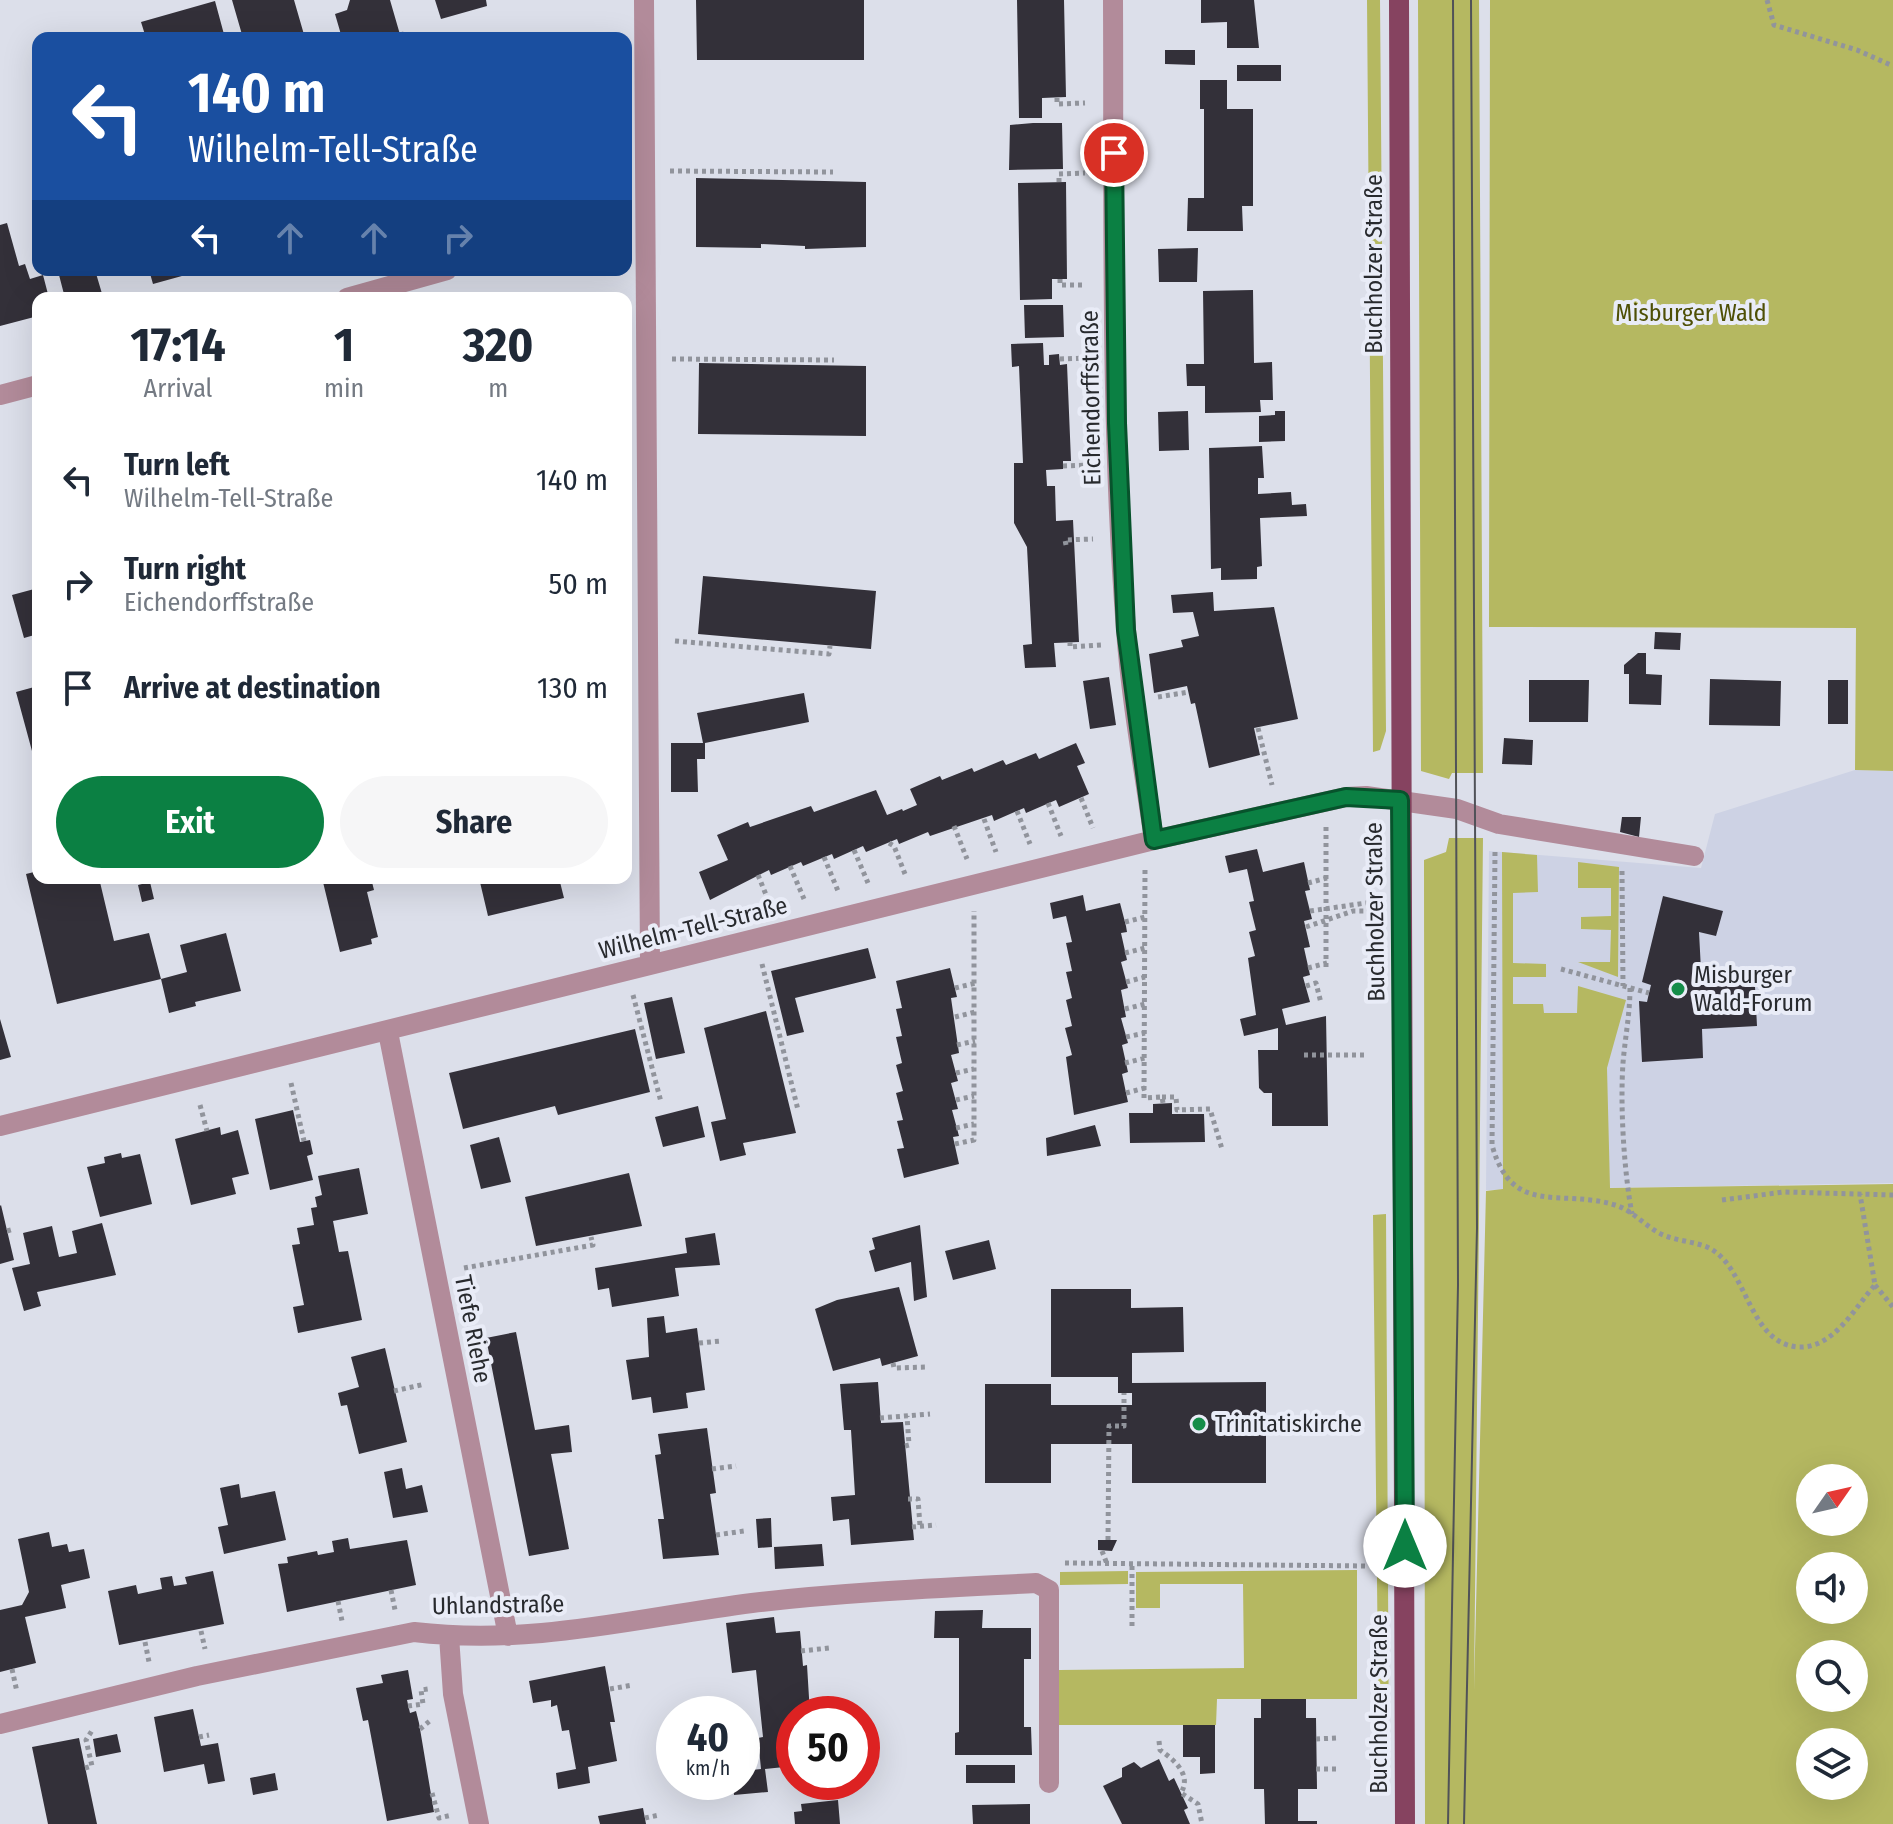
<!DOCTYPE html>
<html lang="en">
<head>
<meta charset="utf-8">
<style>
	body { margin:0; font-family:"Fira Sans Condensed",sans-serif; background:#f6f6f7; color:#1f2937; height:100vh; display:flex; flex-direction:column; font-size:30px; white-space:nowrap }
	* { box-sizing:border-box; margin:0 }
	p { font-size:26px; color:#747a83 }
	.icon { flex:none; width:44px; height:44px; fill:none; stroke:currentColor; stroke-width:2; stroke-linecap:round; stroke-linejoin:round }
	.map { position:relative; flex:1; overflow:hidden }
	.drawer { position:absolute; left:32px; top:292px; width:600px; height:592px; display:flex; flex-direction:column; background:#fff; border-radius:16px; box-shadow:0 8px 32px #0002 }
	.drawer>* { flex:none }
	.banner { position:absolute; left:32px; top:32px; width:600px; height:244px; border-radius:16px; box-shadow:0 8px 32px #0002; background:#1a4fa0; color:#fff; overflow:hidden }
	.needle { width:52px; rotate:56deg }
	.fabs { position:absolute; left:1796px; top:1464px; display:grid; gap:16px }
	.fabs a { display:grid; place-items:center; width:72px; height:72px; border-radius:50%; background:#fff; box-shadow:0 8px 32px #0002; font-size:40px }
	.speed { position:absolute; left:656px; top:1696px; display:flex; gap:16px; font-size:40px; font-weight:700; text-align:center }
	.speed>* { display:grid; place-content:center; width:104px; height:104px; border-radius:50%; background:#fff; box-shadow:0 8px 32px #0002; line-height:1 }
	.speed small { font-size:20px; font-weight:400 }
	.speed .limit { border:12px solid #d22; background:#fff; color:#111 }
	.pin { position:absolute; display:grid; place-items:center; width:68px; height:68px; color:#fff; margin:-34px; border:4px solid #fff; border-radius:50%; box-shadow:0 2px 8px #0007 }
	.me { position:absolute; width:88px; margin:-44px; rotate:0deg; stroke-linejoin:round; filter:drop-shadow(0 0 6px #0008) }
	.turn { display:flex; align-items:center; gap:28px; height:168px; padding:0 24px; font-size:36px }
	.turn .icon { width:104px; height:104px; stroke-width:2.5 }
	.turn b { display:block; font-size:56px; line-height:68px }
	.lanes { display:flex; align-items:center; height:76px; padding:0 24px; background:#0003; justify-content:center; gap:40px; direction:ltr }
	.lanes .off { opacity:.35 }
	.eta { display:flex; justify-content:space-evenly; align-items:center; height:136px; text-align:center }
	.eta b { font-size:48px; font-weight:700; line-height:56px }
	.primary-button { display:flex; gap:16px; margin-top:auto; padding:16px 24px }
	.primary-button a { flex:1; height:92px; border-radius:48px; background:#0b8043; color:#fff; font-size:32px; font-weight:700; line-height:92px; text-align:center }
	.primary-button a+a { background:#f6f6f7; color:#1f2937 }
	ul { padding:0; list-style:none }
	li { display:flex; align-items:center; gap:24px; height:104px; padding:0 24px }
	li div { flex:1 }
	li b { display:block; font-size:30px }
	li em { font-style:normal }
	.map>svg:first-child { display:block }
	.built { fill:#cdd2e4 }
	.green { fill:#b5b861; fill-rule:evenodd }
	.building { fill:#333039 }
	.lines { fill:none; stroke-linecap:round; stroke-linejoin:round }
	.path { stroke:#91949c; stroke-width:5; stroke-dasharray:4 4; stroke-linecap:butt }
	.minor { stroke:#b28b9a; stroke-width:20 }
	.major { stroke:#864360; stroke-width:20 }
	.tram { stroke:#505258; stroke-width:2 }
	.route-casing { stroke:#07532c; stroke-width:20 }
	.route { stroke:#0b8043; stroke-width:14 }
	.poi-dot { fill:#148d49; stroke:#e9ecf7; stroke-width:3 }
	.labels { text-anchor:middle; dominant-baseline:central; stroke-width:8; stroke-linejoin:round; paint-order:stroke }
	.street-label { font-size:24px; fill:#282a2e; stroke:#e9ecf7 }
	.park-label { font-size:24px; fill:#4e4f05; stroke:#e9ecf7 }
	.poi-label { font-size:24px; fill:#282a2e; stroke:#e9ecf7; text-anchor:start }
</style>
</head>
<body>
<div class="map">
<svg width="1893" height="1824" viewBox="0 0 1893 1824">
	<rect width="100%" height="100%" fill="#dcdfea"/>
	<path class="built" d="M1855,770L1893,771V1183L1486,1190L1489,851L1701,868L1715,814Z"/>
	<path class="green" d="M1367,0H1380L1386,731L1380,750L1373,752Z
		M1418,0H1479L1483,773H1452L1449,779L1421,771Z
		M1490,0H1893V771L1855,770L1856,628L1489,627Z
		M1449,838H1483L1474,1691L1486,1191L1503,1189L1502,852L1537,855L1538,892L1513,893V963L1546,964V977H1513V1004H1543L1544,1013H1577L1578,986L1626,1000L1607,1068L1610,1188L1893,1184V1824H1425L1424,860L1446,852ZM1854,1478V1522H1810V1478ZM1854,1566V1610H1810V1566ZM1854,1654V1698H1810V1654ZM1810,1742H1854V1786H1810Z
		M1578,862L1619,867L1618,977L1578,962H1610L1611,930L1581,929V917L1611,916V888H1578Z
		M1386,1214L1389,1764H1379L1373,1215Z
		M1357,1570V1699H1217L1216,1725H1059V1670L1244,1668L1243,1584H1160V1608H1136V1572Z
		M1128,1571V1584L1060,1585V1572Z"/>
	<path class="building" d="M232,0H294L305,38H243Z
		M350,0H390L401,38H342L335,14L347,10Z
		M435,0H486L487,6L441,19Z
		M696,0H864V60H697Z
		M1017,0H1064L1066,97L1042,98V118H1019Z
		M1201,0H1254L1259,48H1227V22L1201,23Z
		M215,1L225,38H146L141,22Z
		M1165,50H1195V65L1165,64Z
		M1237,65H1281V81H1237Z
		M1200,80H1227V109H1253V206H1242L1243,231H1187L1188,198H1204V109H1200Z
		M1033,123H1062L1063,169L1009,170L1010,125Z
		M696,178L866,182V247L805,249V246L761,244V248L696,247Z
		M1066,182L1067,279H1052V299L1020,300L1018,183Z
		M7,223L19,266L25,264L30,279L43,275L49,298H38V316L0,326V225Z
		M1198,248L1197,282H1159L1158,249Z
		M78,270H95L103,297L65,298L59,275Z
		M149,270H200V271L153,284Z
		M1253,290L1254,363L1272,362L1273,400H1260L1261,412L1205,413V386H1187L1186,364H1204L1203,291Z
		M1024,305H1063L1064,337L1025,338Z
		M1043,343L1044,365H1049V355L1059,354L1060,365L1067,364L1071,461H1063V469L1046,470L1047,486H1055L1056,521L1073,520L1079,642L1054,643L1056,667L1025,668L1023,645L1032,644L1027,547L1014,523V463H1023L1019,366L1012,367L1011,344Z
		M699,363L866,366V436L698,434Z
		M1188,411L1189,450L1159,451L1158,412Z
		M1275,411H1285V441L1259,442V416L1275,415Z
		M1262,446L1264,478H1258V494L1291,492L1292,505L1306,504L1307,516L1260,518L1262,566L1257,567V579L1221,580V568L1211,569L1209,448Z
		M703,576L876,591L871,649L698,634Z
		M38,588V634L24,638L12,595Z
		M1213,592L1214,611L1274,607L1298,719L1254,728L1260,755L1209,768L1195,703L1191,704L1187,686L1154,693L1149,654L1183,647L1181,640L1199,636L1193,612L1173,613L1171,595Z
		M1655,632L1681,633L1680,650L1654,649Z
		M1638,653H1646V674L1662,675L1661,705L1629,704V674H1624V665Z
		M1109,677L1116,725L1090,729L1083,681Z
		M1710,679L1781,681L1780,726L1709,725Z
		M1529,680H1589L1588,722H1529Z
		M1828,680H1848V724H1828Z
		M38,686V750L32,751L16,692Z
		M804,693L809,722L705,743V759H697L698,792H671V743H703L697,713Z
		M1504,738L1533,740L1532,765L1502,764Z
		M1076,743L1085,763L1077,766L1089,794L1059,807L1056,800L1026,813L1024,808L994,821L992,815L930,836L928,832L899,844L897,839L866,852L863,846L834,859L832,854L803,866L801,862L771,875L769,870L710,900L699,872L728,860L717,835L748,822L750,827L811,806L814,812L876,790L887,815L902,809L903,811L917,805L910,789L940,776L942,780L972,768L974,772L1003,760L1006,765L1036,753L1039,759Z
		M1622,817H1641L1639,837L1620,832Z
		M1257,849L1263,872L1304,862L1310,890L1305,891L1312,919L1304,921L1310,947L1304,948L1310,975L1303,977L1310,1002L1282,1009L1286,1025L1326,1016L1328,1126H1272V1093H1264L1259,1088L1258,1050H1278V1028L1244,1036L1240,1019L1256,1015L1248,958L1255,956L1249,932L1256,930L1249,902L1254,901L1247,869L1229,873L1225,856Z
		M38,871V878H99L114,941L149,933L161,979L187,972L180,945L226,933L241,991L195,1002L196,1006L169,1013L161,979L57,1004L26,874Z
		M322,878H371L374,890L367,892L378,937L371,939L372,944L340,952Z
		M479,878H559L564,898L488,916Z
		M150,882L154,899L142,902L138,885Z
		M1083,895L1086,911L1120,903L1126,926L1127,932L1121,933L1127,960L1121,962L1128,988L1121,990L1126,1017L1121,1018L1128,1043L1122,1045L1128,1072L1122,1074L1128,1102L1074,1115L1066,1057L1072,1055L1065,1028L1072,1026L1066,1000L1072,998L1066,972L1072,971L1066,943L1072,942L1066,916L1053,919L1050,903Z
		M1663,896L1723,911L1716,936L1699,932L1701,970L1754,967L1757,1026L1702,1029L1703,1058L1642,1062L1639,1001L1647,1002L1649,993L1651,985L1642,982Z
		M868,948L876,978L795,998L804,1032L787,1036L771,971Z
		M950,968L957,997L951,998L959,1053L951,1055L958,1081L951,1083L958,1109L952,1110L959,1136L953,1137L959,1164L904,1178L897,1149L904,1148L897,1121L903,1120L896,1093L903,1091L896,1065L902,1063L896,1037L902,1036L896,1009L902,1008L896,981Z
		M672,997L685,1053L656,1059L644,1003Z
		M766,1011L796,1133L743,1143L746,1155L720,1161L711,1122L726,1119L704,1028Z
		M0,1019L11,1057L0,1060Z
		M635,1029L650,1092L558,1115L555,1106L463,1129L449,1073Z
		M1172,1103V1114H1204L1205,1142L1130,1143L1129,1113H1153V1104Z
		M698,1106L705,1137L663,1147L655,1117Z
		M293,1110L300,1142L310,1140L313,1154L307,1156L313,1180L270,1190L255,1119Z
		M1095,1125L1101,1146L1047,1156L1046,1138Z
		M220,1127L221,1135L238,1130L249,1174L232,1178L236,1194L191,1205L175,1139Z
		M499,1137L511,1182L481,1189L470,1145Z
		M121,1153L122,1158L140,1154L152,1204L100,1217L87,1167L105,1163L104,1157Z
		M359,1168L368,1214L333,1221L339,1252L348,1251L362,1320L298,1333L293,1307L304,1305L292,1245L300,1244L297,1228L314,1225L311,1208L317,1207L315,1197L322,1195L318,1176Z
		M629,1173L642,1226L536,1246L525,1197Z
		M1,1205L14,1260L0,1264V1206Z
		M102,1223L116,1275L37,1292L41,1306L24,1311L12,1268L30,1264L23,1233L52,1226L59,1257L77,1253L72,1231Z
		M920,1225L927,1297L914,1301L911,1262L875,1272L869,1251L875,1249L872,1238Z
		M715,1233L720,1265L675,1268L679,1296L612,1307L609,1288L598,1290L595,1268L687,1253L685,1238Z
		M989,1240L996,1269L953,1280L945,1251Z
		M899,1287L918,1356L882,1366L880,1358L833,1371L815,1309L837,1300Z
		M1051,1289H1131V1308L1183,1307L1184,1352L1132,1353V1383L1266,1382V1483H1132V1444H1051V1483H985V1384H1051V1405H1132V1393H1118V1377H1051Z
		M664,1316L666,1333L697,1328L705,1390L686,1393L688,1408L653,1413L651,1397L632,1400L626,1360L649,1357L647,1318Z
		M516,1332L535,1430L569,1425L572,1452L551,1454L569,1549L529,1556L486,1338Z
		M385,1348L407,1442L359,1454L347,1405L341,1406L338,1393L359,1387L351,1357Z
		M878,1382L881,1423L903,1422L914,1540L851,1545L849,1519L833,1521L831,1497L855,1495L851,1430H844L840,1384Z
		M707,1428L716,1493L710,1494L719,1555L663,1559L658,1519H664L655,1455L661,1454L658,1434Z
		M402,1468L406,1489L422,1485L428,1512L393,1518L384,1472Z
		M239,1484L241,1498L275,1491L286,1540L224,1554L218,1527L228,1525L220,1488Z
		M771,1518L772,1547L758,1548L756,1519Z
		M49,1532L52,1547L67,1544L69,1552L84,1549L90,1578L61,1585L66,1608L25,1617L36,1663L0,1672V1610L22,1605L29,1592L18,1539Z
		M348,1538L350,1549L407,1540L416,1585L287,1612L278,1564L288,1563L287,1557L317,1551L318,1555L334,1552L332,1541Z
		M1098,1540H1117L1112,1551L1098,1550Z
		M822,1544L824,1566L775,1569L774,1547Z
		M213,1571L224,1624L119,1645L108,1591L136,1585L138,1594L162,1589L160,1578L172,1576L174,1586L187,1584L185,1577Z
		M983,1610L982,1628H1031V1659H1024V1727H1031L1032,1755H955V1733L959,1732V1638H934L935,1611Z
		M774,1617L776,1633L800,1631L803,1666L807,1665L810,1714H794V1766L765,1769L768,1792L734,1795L733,1782H742V1771L761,1769L758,1738L763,1737L756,1670L732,1673L726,1623Z
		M605,1666L615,1722H610L617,1761L588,1767L590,1783L558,1789L556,1773L576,1769L569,1730L562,1731L557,1705L551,1707V1700L533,1703L529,1681Z
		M408,1670L413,1699L407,1700L410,1713L416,1711L419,1723L434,1812L387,1821L368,1720L363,1721L356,1688L383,1683L381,1675Z
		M1261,1699H1306V1718H1316L1317,1789H1298V1821H1317V1824H1265L1264,1789H1254V1718H1261Z
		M193,1709L201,1746L218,1743L225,1781L208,1784L204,1764L164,1772L154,1717Z
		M1183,1725H1215V1773L1200,1774V1757H1183Z
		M117,1734L121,1752L96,1757L93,1739Z
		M79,1738L97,1824H48L32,1747Z
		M1159,1759L1169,1781L1174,1778L1188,1808L1184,1810L1190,1824H1122L1103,1786L1122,1777V1768L1134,1762L1141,1768Z
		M966,1765H1015V1783H966Z
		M275,1773L278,1790L253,1795L250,1778Z
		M838,1800L840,1824H795L794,1812L802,1811L801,1804Z
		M1030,1804V1824H973L972,1805Z
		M643,1808L646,1824H600L598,1816Z"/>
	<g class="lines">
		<path class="path" d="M1767,0L1774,25L1857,50L1893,66
			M400,35L407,33L408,38
			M1057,98V104L1085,103
			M670,171L833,172
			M1059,182V174L1085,173
			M1060,279V285H1085
			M672,359L834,360
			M1060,359L1087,358
			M1063,466L1089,465
			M1066,545L1065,540L1093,539
			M675,641L829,654L830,646
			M1070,642V647L1102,645
			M1158,697L1189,692
			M1258,728L1272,785
			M1081,798L1093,828
			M1048,803L1061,836
			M1017,811L1030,844
			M984,819L996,852
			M954,826L967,859
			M1326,827V970
			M889,843L894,846L905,874
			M854,850L868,883
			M1495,852L1492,1145C1512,1218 1561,1188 1615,1205C1632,1210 1645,1226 1661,1234C1676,1241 1692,1241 1707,1247C1748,1265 1747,1343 1798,1347C1834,1349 1855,1307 1875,1285L1860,1194
			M824,857L838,891
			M790,866L804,899
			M1145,870L1144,1098L1162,1097L1163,1103
			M1622,871L1623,986
			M758,875L771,907
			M1308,883L1327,878
			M1310,911L1366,903
			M1125,922L1145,917
			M1306,927L1353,911H1366
			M1125,953L1145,948
			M762,964L798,1110
			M1308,968L1327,963
			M1561,969L1649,993
			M1126,982L1145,977
			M1306,986L1316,983L1321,1003
			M955,988L976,983
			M1630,988C1630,1014 1625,1038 1623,1063C1620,1106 1624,1172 1632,1214
			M633,995L661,1102
			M1125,1009L1145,1004
			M955,1017L975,1012
			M1126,1037L1145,1033
			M957,1045L975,1041
			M1304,1055H1366
			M1125,1063L1145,1058
			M956,1073L974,1069
			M291,1083L304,1141
			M1126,1093L1145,1088
			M1162,1097H1176L1177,1110L1210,1109L1222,1149
			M956,1100L974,1096
			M200,1105L207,1131
			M956,1128L974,1124
			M955,1144L974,1140V911
			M1722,1200L1784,1192L1893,1195
			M7,1231L14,1229
			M464,1268L593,1245L591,1237
			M1875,1285L1893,1307
			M699,1343L721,1341
			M893,1363L894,1368L927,1367
			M394,1391L425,1384
			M880,1418L930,1414
			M905,1446L909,1445L907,1416
			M712,1469L736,1466
			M908,1499H918L920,1526
			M912,1527L936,1525
			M716,1535L744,1531
			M1108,1540L1109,1426H1124V1393
			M1102,1551L1107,1564
			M1065,1563L1367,1566
			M391,1590L395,1610
			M338,1601L342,1621
			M1132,1626V1564
			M201,1631L205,1649
			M145,1642L149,1662
			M801,1651L829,1648
			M12,1669L17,1692
			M610,1689L633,1685
			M408,1706L423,1704L421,1690L428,1689
			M420,1729L431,1720
			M199,1737L209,1735
			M1316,1739L1336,1738
			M1159,1741L1160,1750C1174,1760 1192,1774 1181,1793L1198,1804L1202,1824
			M85,1768L92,1766L86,1740L93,1729
			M1316,1769H1336
			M432,1793L439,1818L452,1815
			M645,1818L659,1815"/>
		<path class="minor" d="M644,0L650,965
			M1113,0C1114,210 1110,421 1126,630C1131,700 1144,770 1154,840
			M347,298L447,270
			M0,395L38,385
			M388,1032L508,1636
			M0,1126L1154,840L1346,797L1366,796L1457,809L1499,824L1694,856
			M449,1636L453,1694L479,1824
			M0,1724L197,1676L414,1632C534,1646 635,1618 752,1603C845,1592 942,1588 1036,1583L1049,1590V1783"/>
		<path class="major" d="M1399,0L1405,1824"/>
		<path class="tram" d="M1448,1824L1458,1285L1453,0
			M1464,1824L1477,1228L1471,0"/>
	</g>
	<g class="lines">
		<defs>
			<path id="route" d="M1114,153L1117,423L1126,630L1154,840L1346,797L1400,800L1405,1546"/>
		</defs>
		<use href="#route" class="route-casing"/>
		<use href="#route" class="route"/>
	</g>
	<g class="poi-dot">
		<circle cx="1678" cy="989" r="8"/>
		<circle cx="1199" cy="1424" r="8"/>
	</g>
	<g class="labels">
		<g class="street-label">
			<text transform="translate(1374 264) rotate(-90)">Buchholzer Straße</text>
			<text transform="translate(1091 398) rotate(-91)">Eichendorffstraße</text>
			<text transform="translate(1375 912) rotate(-91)">Buchholzer Straße</text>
			<text transform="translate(693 928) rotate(-14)">Wilhelm-Tell-Straße</text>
			<text transform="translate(473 1329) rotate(79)">Tiefe Riehe</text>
			<text transform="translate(498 1605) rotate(-1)">Uhlandstraße</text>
			<text transform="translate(1379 1704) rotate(-90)">Buchholzer Straße</text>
		</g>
		<g class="park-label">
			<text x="1691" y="313">Misburger Wald</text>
		</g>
		<g class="poi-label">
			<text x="1694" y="975">Misburger<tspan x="1694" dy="28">Wald-Forum</tspan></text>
			<text x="1215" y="1424">Trinitatiskirche</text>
		</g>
	</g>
</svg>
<div class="fabs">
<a><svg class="needle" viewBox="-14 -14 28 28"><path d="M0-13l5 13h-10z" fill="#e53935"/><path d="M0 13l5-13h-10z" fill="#747a83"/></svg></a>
<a><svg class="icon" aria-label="sound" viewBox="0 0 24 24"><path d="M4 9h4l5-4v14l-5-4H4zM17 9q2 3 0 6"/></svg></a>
<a><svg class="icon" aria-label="search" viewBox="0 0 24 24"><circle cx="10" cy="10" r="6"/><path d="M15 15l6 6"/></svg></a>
<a><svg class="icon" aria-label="layers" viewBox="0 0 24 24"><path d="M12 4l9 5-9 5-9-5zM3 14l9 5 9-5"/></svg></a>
</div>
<div class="speed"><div>40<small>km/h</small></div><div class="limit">50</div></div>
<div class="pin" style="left:1114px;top:153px;background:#d93025"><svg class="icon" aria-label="arrive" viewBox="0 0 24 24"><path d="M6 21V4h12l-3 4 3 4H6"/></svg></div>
<svg class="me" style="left:1405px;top:1546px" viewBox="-20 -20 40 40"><circle r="19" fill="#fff"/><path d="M0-13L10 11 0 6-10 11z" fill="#0b8043"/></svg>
<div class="banner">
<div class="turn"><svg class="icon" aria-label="left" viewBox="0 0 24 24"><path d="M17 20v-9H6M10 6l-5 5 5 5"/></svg><div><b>140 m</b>Wilhelm-Tell-Straße</div></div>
<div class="lanes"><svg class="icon" aria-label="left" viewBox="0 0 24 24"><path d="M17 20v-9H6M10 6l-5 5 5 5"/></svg><svg class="icon off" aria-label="ahead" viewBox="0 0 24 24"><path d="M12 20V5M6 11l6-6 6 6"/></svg><svg class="icon off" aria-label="ahead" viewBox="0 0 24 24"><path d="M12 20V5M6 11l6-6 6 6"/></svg><svg class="icon off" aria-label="right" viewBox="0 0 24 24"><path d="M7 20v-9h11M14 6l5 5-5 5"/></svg></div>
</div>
<section class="drawer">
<div class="eta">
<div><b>17:14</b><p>Arrival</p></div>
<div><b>1</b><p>min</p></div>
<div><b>320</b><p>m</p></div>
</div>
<ul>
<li><svg class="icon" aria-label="left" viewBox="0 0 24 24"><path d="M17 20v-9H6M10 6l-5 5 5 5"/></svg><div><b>Turn left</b><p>Wilhelm-Tell-Straße</p></div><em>140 m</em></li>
<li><svg class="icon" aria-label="right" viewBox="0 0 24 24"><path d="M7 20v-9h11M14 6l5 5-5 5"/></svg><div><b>Turn right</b><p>Eichendorffstraße</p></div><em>50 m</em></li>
<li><svg class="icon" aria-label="arrive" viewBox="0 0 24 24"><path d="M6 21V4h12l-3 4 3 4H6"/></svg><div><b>Arrive at destination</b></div><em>130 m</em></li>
</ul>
<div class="primary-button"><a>Exit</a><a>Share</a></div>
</section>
</div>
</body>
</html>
